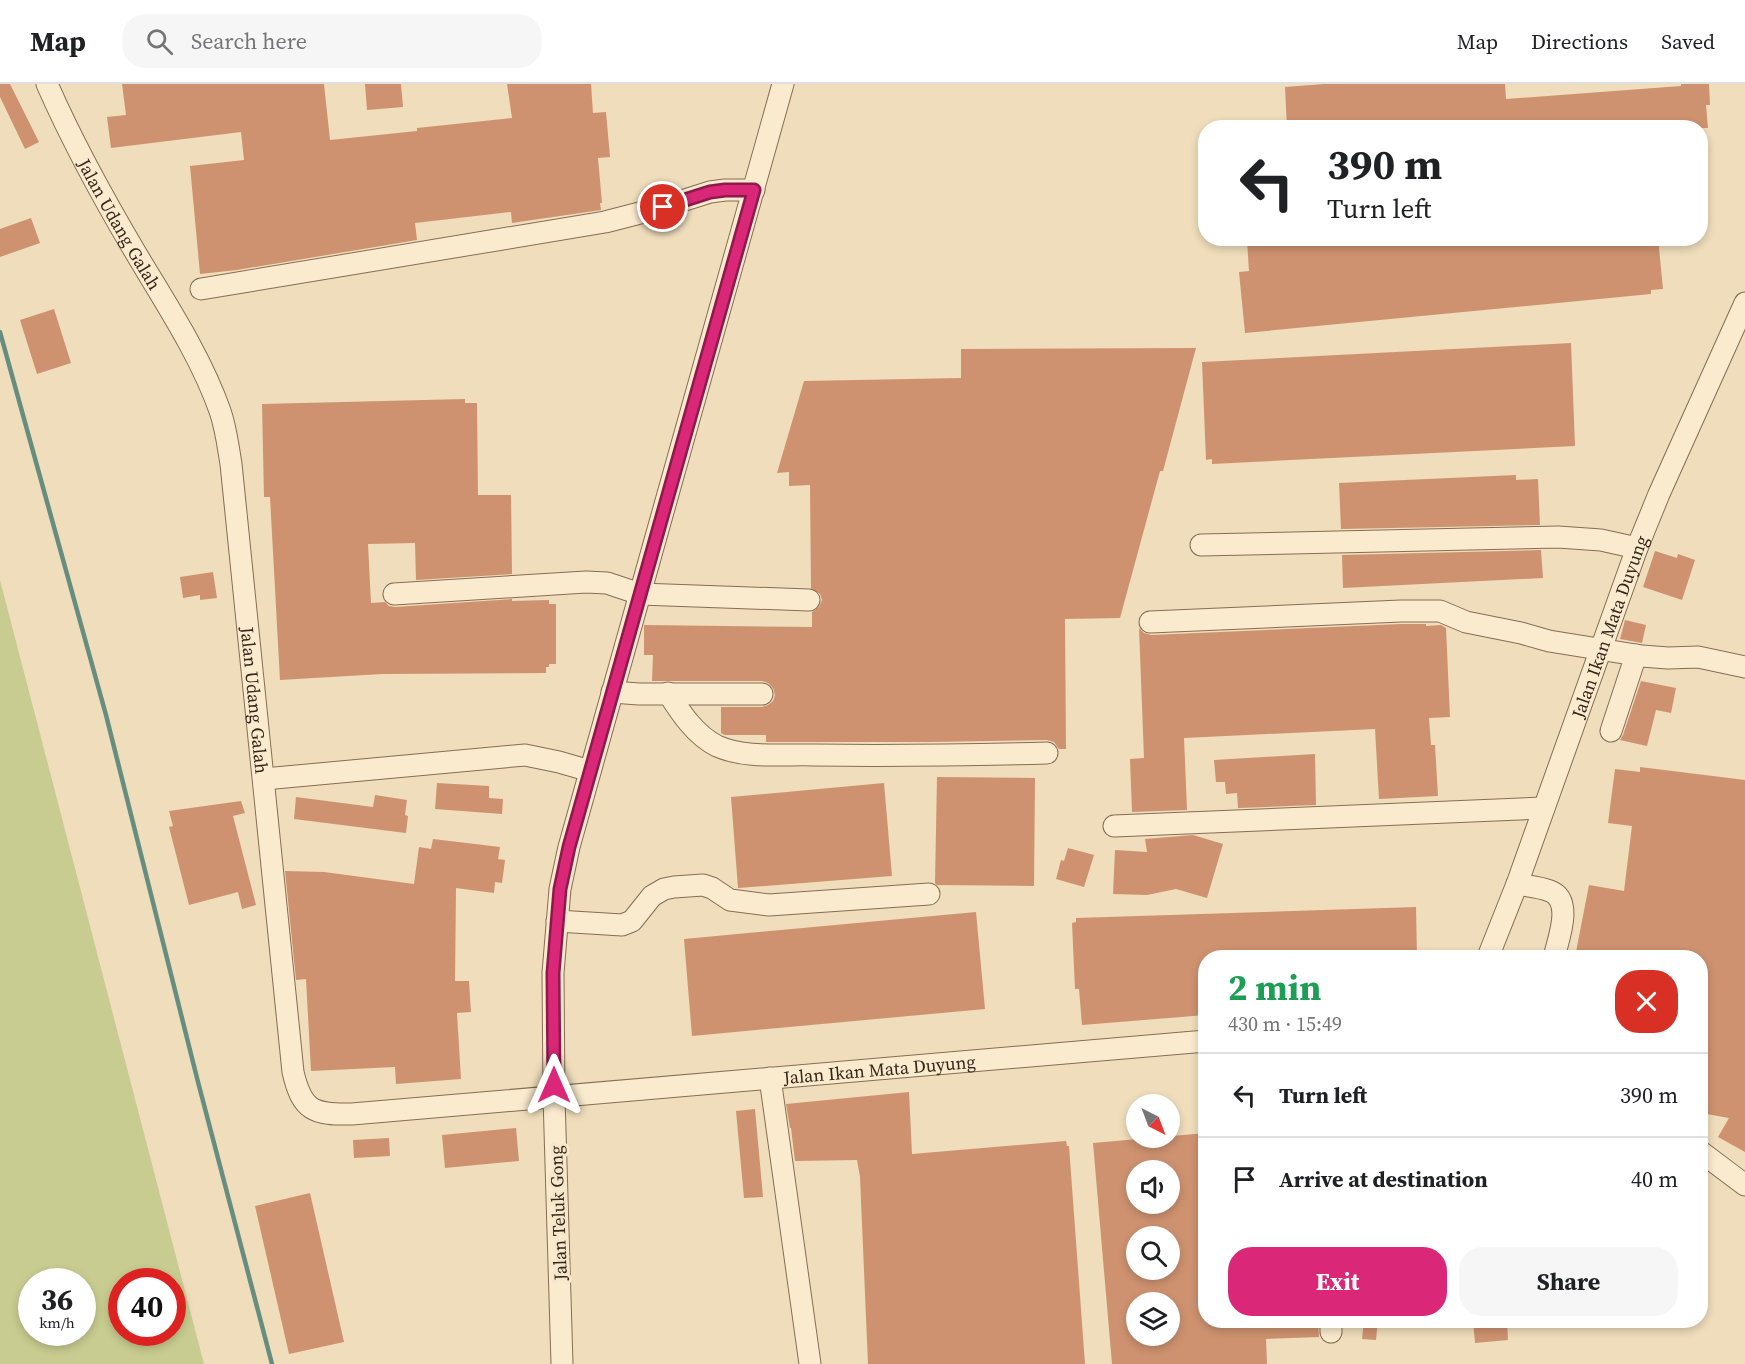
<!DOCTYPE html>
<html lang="en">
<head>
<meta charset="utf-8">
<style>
	body { margin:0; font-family:"Source Serif 4",serif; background:#f6f6f6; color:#202124; height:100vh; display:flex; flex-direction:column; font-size:22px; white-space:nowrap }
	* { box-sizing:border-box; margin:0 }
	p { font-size:20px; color:#757577 }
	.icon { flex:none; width:33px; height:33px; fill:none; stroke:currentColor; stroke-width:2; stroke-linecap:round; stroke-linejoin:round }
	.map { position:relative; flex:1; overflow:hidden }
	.sheet { position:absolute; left:1198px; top:866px; width:510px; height:378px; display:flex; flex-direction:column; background:#fff; border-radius:24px; box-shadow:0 3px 9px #0003 }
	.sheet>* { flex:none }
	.guide { position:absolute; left:1198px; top:36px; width:510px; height:126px; border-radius:24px; box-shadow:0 3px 9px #0003; background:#fff; color:#202124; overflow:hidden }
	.needle { width:39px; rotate:138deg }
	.controls { position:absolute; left:1126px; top:1010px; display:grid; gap:12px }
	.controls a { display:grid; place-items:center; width:54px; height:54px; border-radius:50%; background:#fff; box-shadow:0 3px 9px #0003; font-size:30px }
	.speed { position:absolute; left:18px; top:1184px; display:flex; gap:12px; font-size:30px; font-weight:700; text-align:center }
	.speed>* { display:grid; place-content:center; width:78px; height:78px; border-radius:50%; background:#fff; box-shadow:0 3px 9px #0003; line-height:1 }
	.speed small { font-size:15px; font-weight:400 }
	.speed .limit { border:9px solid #d22; background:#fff; color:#111 }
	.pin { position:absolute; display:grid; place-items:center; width:51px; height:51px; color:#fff; margin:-26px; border:3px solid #fff; border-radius:50%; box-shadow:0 2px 6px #0007 }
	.me { position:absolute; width:66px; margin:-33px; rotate:0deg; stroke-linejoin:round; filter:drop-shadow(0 0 4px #0008) }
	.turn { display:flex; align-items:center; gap:21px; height:126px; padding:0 30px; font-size:27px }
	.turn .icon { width:78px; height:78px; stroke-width:2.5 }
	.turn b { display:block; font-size:42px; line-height:51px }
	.round { display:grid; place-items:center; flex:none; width:63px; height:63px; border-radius:24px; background:#f6f6f6 }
	.head { display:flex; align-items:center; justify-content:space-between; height:102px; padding:0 30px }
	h1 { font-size:36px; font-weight:700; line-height:45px; color:#1e9e55 }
	.button { display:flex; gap:12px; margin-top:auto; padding:12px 30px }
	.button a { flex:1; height:69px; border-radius:24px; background:#db2777; color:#fff; font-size:24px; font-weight:700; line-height:69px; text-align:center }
	.button a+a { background:#f6f6f6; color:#202124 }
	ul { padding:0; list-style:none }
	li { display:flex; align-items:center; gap:18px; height:84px; padding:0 30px; border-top:2px solid #e0e0e0 }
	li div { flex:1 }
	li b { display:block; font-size:22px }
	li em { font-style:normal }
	header { display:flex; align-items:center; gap:36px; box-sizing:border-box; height:84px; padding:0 30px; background:#fff; border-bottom:2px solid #e0e0e0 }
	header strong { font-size:28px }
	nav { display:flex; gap:33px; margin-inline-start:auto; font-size:21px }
	.search { width:420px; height:54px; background:#f6f6f6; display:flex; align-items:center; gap:15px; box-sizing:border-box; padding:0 21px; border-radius:24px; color:#757577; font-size:22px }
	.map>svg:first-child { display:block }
	.green { fill:#c9cc90; fill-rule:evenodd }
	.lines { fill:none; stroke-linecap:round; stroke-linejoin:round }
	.stream { stroke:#678d81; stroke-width:4.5 }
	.building { fill:#ce9270; fill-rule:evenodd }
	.minor-casing { stroke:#866d55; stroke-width:23 }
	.minor { stroke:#faeace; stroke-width:21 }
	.route-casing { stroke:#8e194d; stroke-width:15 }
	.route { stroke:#db2777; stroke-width:10 }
	.labels { text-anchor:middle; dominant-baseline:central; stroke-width:6; stroke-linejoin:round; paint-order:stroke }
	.street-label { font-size:18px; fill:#35261a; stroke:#f6e7cb }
</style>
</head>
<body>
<header>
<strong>Map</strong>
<div class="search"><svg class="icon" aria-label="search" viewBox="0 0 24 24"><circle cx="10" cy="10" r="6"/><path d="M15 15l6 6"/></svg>Search here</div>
<nav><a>Map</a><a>Directions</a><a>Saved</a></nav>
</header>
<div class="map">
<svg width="1745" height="1280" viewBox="0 0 1745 1280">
	<rect width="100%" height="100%" fill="#efddbb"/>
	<path class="green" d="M0,496L204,1280H0ZM32,1197H82V1248H32ZM122,1197H172V1248H122Z"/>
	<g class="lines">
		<path class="stream" d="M0,248L106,631L198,998L272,1280"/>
	</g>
	<path class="building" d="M0,0H10L39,58L25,65L0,13Z
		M122,0H324L330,56L417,47V44L512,34L507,0H591L593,29L606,28L610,73L598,74L602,119H600L601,126L512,139L511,128L415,139L417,156L237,186L200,190L190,82L244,76L241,48L111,64L107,33L126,31Z
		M365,0H401L403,23L367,26Z
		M1324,0H1505L1506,15L1681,2V0H1709L1710,21H1706L1708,44H1287L1285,3Z
		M31,134L40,159L0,173V145Z
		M1255,154H1658L1663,205L1651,206V210L1245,249L1239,188L1249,187L1247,157L1255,156Z
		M54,225L71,279L37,290L20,236Z
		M1571,259L1575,362L1212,380V375L1206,376L1202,278Z
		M1196,264L1163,387H1160L1120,534L1065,535L1066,665H1059L1054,658L1047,656L930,658H766V651H725L721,649V623H762L768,621L773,617L775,611L773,604L768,599L762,597H652L653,571H644V541L812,543V528L819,523L822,516L820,510L811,504L810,401L789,402V388L777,389L804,297L961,294V265Z
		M465,315V319H477L478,411H511L512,490L416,496L415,459L368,460L371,519L385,518L389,522L395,523L512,515V517L549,516V520H556V580H549V583H546V589L382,590L280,596L270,413H264L262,320Z
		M1516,391V396L1538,395L1540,441L1341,445L1339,399Z
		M1541,466L1543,494L1343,504L1342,471Z
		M1655,467L1677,474L1678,470L1695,476L1682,516L1643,503Z
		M213,488L217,514L200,516V511L183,514L180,493Z
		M1625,536L1646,541L1642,559L1620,555Z
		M1401,540H1426V542L1441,541L1446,544L1450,633L1429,634L1431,661H1435L1438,712L1379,715L1375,645L1184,654L1187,726L1132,728L1130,675L1144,674L1139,544L1144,549L1151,551Z
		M1641,597L1676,604L1671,629L1656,626L1647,662L1620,656L1623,651Z
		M1315,670L1316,721L1238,724L1237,709L1226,710L1225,698H1216L1214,676Z
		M1640,683L1745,696V1068L1718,1053L1729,1034L1701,1029V873H1575L1589,801L1624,807L1632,742L1608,739L1615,685L1640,688Z
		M937,693L1035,694L1034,802L937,801L935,799Z
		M437,699L489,702V714L503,715L502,730L435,725Z
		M884,699L892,792L738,804L731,713Z
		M375,711L407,716L405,731L408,732L406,749L294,735L296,713L373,723Z
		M241,717L245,729L233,732L256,821L242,825L238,808L189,821L169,743L173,742L169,727Z
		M1193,751L1223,760L1207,814L1176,805L1147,811L1113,810L1115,766L1147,768L1145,755Z
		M433,755L500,763L498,775L505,776L502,799L495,798L494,809L456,804L455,897H469L471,928L457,929L461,995L396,1000L395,983L311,987L306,895L296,896L285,787L324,788L414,800L419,763L431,765Z
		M1068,764L1094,771L1084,803L1056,795L1061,776L1064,777Z
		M1416,823L1417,873H1206V931L1082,941L1079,905H1075L1072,839L1076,838V834Z
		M976,828L985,925L692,952L684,855Z
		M909,1008L912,1070L1066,1057L1067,1062H1069L1085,1280H868L860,1093L857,1076L795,1077L791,1044H790L786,1020Z
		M755,1025L763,1113L744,1114L736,1027Z
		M516,1044L519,1077L445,1084L442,1051Z
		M1206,1049V1236H1318L1319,1253L1266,1255L1267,1280H1112L1093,1059ZM1137,1086H1170V1119H1137ZM1137,1152H1170V1185H1137ZM1137,1218H1170V1251H1137Z
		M389,1054L390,1072L354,1074L353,1056Z
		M310,1109L344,1258L289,1270L255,1122Z
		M1364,1236H1378L1376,1256L1362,1255Z
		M1473,1236H1507L1508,1256L1475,1259Z"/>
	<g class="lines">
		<defs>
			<g id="minor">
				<path id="s1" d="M47,0C72,57 102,112 134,166C164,217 200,270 220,327C226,344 228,362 231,380L293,988C302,1027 314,1031 352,1030L1206,957"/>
				<path d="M201,205L605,138L663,123L710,108L725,106H754"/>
				<path d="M1201,461L1558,453L1601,456L1637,464"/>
				<path d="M394,510L586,498L607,499L640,510L809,516"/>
				<path d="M1150,538L1401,527H1440L1466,538L1521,549L1549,557L1642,572L1668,574L1698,573L1745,583"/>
				<path d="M612,608L639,610H762"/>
				<path d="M668,609C681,629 695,651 717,662C746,675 782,670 813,671C891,672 969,671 1047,669"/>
				<path d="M1611,647L1636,571"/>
				<path d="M264,695L525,671L559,678L590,687"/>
				<path d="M1114,742L1544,724"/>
				<path d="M1517,800C1527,802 1540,803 1550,807C1574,816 1558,856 1554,873"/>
				<path d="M557,837L622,841L632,837L652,812L664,805L674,803L703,801L712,804L730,816L769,821L929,810"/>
				<path id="s2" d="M1488,873L1517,800L1637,464L1659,410L1745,219"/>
				<path d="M770,994L810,1280"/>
				<path d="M1701,1068L1745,1101"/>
				<path d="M1331,1236V1248"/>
				<path d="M562,1280L554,1013L553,889L560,805L569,763L783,0"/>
			</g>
		</defs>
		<use href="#minor" class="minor-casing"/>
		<use href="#minor" class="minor"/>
	</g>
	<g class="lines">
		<defs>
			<path id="route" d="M554,1001L553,889L560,805L569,763L754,106H725L710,108L663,123"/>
		</defs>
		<use href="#route" class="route-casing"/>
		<use href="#route" class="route"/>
	</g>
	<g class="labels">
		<g class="street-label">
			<text stroke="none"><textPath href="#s1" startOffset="158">Jalan Udang Galah</textPath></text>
			<text stroke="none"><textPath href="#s2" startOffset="352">Jalan Ikan Mata Duyung</textPath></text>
			<text stroke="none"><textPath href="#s1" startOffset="662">Jalan Udang Galah</textPath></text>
			<text stroke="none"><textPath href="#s1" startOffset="1648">Jalan Ikan Mata Duyung</textPath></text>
			<text transform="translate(558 1129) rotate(-92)">Jalan Teluk Gong</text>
		</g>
	</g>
</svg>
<div class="controls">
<a><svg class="needle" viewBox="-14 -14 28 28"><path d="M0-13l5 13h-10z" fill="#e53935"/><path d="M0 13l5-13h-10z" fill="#757577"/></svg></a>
<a><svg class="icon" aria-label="sound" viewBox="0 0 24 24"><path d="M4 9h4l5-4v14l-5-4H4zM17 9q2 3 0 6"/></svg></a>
<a><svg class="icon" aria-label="search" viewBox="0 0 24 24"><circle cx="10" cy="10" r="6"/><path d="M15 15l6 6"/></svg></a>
<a><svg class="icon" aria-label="layers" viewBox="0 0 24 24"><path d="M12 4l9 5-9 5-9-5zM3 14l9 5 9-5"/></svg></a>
</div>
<div class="speed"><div>36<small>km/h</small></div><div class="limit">40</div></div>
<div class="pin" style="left:663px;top:123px;background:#d93025"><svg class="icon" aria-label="arrive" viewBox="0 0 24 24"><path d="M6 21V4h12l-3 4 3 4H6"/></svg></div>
<svg class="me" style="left:554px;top:1001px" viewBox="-20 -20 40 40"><path d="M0-17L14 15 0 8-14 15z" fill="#db2777" stroke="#fff" stroke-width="4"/></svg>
<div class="guide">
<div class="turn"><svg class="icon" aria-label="left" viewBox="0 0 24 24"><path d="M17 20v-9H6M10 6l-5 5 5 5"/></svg><div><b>390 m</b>Turn left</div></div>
</div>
<section class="sheet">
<div class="head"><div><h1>2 min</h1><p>430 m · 15:49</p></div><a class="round" style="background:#d93025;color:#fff"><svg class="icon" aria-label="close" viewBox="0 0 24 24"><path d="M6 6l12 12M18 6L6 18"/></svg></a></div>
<ul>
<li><svg class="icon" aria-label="left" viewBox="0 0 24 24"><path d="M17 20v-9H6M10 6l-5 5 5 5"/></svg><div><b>Turn left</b></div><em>390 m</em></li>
<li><svg class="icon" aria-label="arrive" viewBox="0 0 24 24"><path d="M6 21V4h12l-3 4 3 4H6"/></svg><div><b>Arrive at destination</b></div><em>40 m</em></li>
</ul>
<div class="button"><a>Exit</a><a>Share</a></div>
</section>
</div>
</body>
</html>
